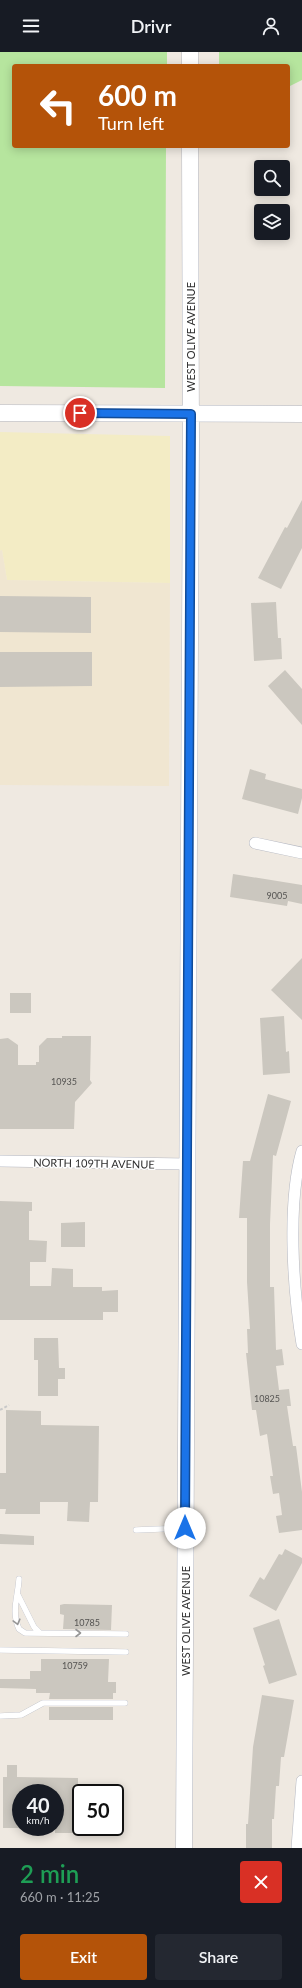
<!DOCTYPE html>
<html lang="en">
<head>
<meta charset="utf-8">
<style>
	body { margin:0; font-family:Lato,sans-serif; background:#242831; color:#f1f3f6; height:100vh; display:flex; flex-direction:column; font-size:15px; white-space:nowrap }
	* { box-sizing:border-box; margin:0 }
	p { font-size:13px; color:#9ea1a6 }
	.icon { flex:none; width:22px; height:22px; fill:none; stroke:currentColor; stroke-width:2; stroke-linecap:round; stroke-linejoin:round }
	.map { position:relative; height:1796px; overflow:hidden }
	.sheet { display:flex; flex-direction:column; background:#171b24; flex:1 }
	.sheet>* { flex:none }
	.hud { position:absolute; left:12px; top:12px; width:278px; height:84px; border-radius:4px; box-shadow:0 2px 10px #0003; background:#b45309; color:#fff; overflow:hidden }
	.controls { position:absolute; left:254px; top:108px; display:grid; gap:8px }
	.controls a { display:grid; place-items:center; width:36px; height:36px; border-radius:4px; background:#171b24; box-shadow:0 2px 10px #0003; font-size:20px }
	.speed { position:absolute; left:12px; top:1732px; display:flex; gap:8px; font-size:20px; font-weight:700; text-align:center }
	.speed>* { display:grid; place-content:center; width:52px; height:52px; border-radius:50%; background:#171b24; box-shadow:0 2px 10px #0003; line-height:1 }
	.speed small { font-size:10px; font-weight:400 }
	.speed .limit { border:2px solid #111; border-radius:6px; background:#fff; color:#111 }
	.pin { position:absolute; display:grid; place-items:center; width:34px; height:34px; color:#fff; margin:-17px; border:2px solid #fff; border-radius:50%; box-shadow:0 1px 4px #0007 }
	.me { position:absolute; width:44px; margin:-22px; rotate:0deg; stroke-linejoin:round; filter:drop-shadow(0 0 3px #0008) }
	.turn { display:flex; align-items:center; gap:14px; height:84px; padding:0 20px; font-size:18px }
	.turn .icon { width:52px; height:52px; stroke-width:2.5 }
	.turn b { display:block; font-size:28px; line-height:34px }
	.round { display:grid; place-items:center; flex:none; width:42px; height:42px; border-radius:4px; background:#242831 }
	.summary { display:flex; align-items:center; justify-content:space-between; height:68px; padding:0 20px }
	h1 { font-size:24px; font-weight:600; line-height:30px; color:#1e9e55 }
	.action { display:flex; gap:8px; margin-top:auto; padding:8px 20px }
	.action a { flex:1; height:46px; border-radius:4px; background:#b45309; color:#fff; font-size:16px; font-weight:600; line-height:46px; text-align:center }
	.action a+a { background:#242831; color:#f1f3f6 }
	header { display:flex; justify-content:space-between; align-items:center; height:52px; padding:0 20px; background:#171b24; font-size:18px; font-weight:600 }
	.map>svg:first-child { display:block }
	.education { fill:#f0e6d1 }
	.green { fill:#b6e59e }
	.sand { fill:#f3ecc5 }
	.building { fill:#cbc7bf }
	.lines { fill:none; stroke-linecap:round; stroke-linejoin:round }
	.lane-casing { stroke:#b4b7c1; stroke-width:6 }
	.street-casing { stroke:#b4b7c1; stroke-width:12 }
	.secondary-casing { stroke:#b4b7c1; stroke-width:17 }
	.path { stroke:#c9c9c9; stroke-width:2; stroke-dasharray:3 2; stroke-linecap:butt }
	.lane { stroke:#fff; stroke-width:5.5 }
	.street { stroke:#fff; stroke-width:11 }
	.secondary { stroke:#fff; stroke-width:16 }
	.oneway { stroke:#969696 }
	.route-casing { stroke:#114b97; stroke-width:10 }
	.route { stroke:#1a73e8; stroke-width:7 }
	.labels { text-anchor:middle; dominant-baseline:central; stroke-width:3; stroke-linejoin:round; paint-order:stroke }
	.number-label { font-size:9px; fill:#555452 }
	.street-label { font-size:11px; fill:#2e2e2e; stroke:#fff }
</style>
</head>
<body>
<header><svg class="icon" aria-label="menu" viewBox="0 0 24 24"><path d="M4 6h16M4 12h16M4 18h16"/></svg>Drivr<svg class="icon" aria-label="person" viewBox="0 0 24 24"><circle cx="12" cy="8" r="4"/><path d="M4 21q1-7 8-7t8 7"/></svg></header>
<div class="map">
<svg width="302" height="1796" viewBox="0 0 302 1796">
	<rect width="100%" height="100%" fill="#efe9e1"/>
	<path class="education" d="M2,498L7,528L170,531L169,734L0,733V499Z"/>
	<path class="green" d="M0,0H167V14H14V94H166L165,336L0,334Z
		M219,0H302V28L288,35V14H219Z"/>
	<path class="sand" d="M0,380L170,384V531L7,528L2,498L0,499Z"/>
	<path class="building" d="M302,448V496L281,537L258,526L285,475L287,476Z
		M0,544L91,545V581L0,580Z
		M276,550L278,586H281L282,607L254,609L251,551Z
		M0,600H92V634L0,635Z
		M285,618L302,637V673L268,634Z
		M250,717L266,722L265,727L302,737V746L298,762L242,747Z
		M233,822L302,833V852L288,849L287,854L230,845Z
		M302,906V968L271,938Z
		M10,941H31V961H10Z
		M284,964L286,1000L289,999L290,1021L263,1023L260,966Z
		M62,984H91L90,1028L92,1031L75,1050L74,1077H0V987L8,986L18,993V1013H36V1010H39V994L47,986H62Z
		M268,1042L291,1049L276,1104L273,1103L270,1172V1235H274L276,1298L282,1297L284,1313L276,1314L279,1338L289,1337L291,1354H287L293,1394H296L302,1440V1478L279,1481L276,1464L282,1463L279,1441L273,1442L270,1424H273L267,1382L260,1384L256,1358H252L246,1301H248L247,1277H250L247,1230V1166H239L243,1109H250Z
		M0,1149L32,1150V1159H29V1188L47,1189L46,1210H30V1234H51L52,1216L73,1217V1235H102V1239L118,1238V1260H103V1268H0Z
		M85,1170V1195H61V1171Z
		M34,1286H58L59,1316H65V1327H58V1344H38V1308H34Z
		M6,1358L41,1359V1373L99,1374L98,1450H90L89,1470L67,1469L68,1450H40V1462H5L6,1457H0V1421H6Z
		M0,1482L34,1484V1493L0,1492Z
		M285,1497L302,1506V1511L276,1559L249,1544L260,1525L264,1528L279,1502L282,1503Z
		M64,1552L112,1553L111,1578L63,1577L64,1563L60,1562V1553Z
		M279,1567L297,1623L269,1632L263,1614L265,1613L253,1576Z
		M41,1607H109L108,1630H116V1641H113V1647H49L50,1641H36V1637L0,1636V1627H30V1619H41Z
		M262,1643L294,1648L284,1705H281L279,1734H276L274,1767H272V1796H246V1772H248L253,1695Z
		M49,1655H113V1668H49Z
		M7,1713H17V1725L78,1726V1751H81V1781H55V1741H21V1776H3V1725H7Z"/>
	<g class="lines">
		<defs>
			<path id="lane" d="M136,1478L185,1476
				M19,1527C18,1545 11,1559 19,1577L25,1581L126,1582
				M18,1543L34,1575L39,1580
				M0,1598L126,1600
				M0,1664L21,1663L43,1651H125"/>
			<path id="street" d="M255,791L302,801
				M302,1099C287,1151 293,1238 302,1292
				M0,1109L187,1112
				M297,1796L302,1729"/>
			<path id="secondary" d="M190,0V14
				M0,361L302,362
				M184,1796L191,387L190,94"/>
		</defs>
		<use href="#lane" class="lane-casing"/>
		<use href="#street" class="street-casing"/>
		<use href="#secondary" class="secondary-casing"/>
		<path class="path" d="M0,1358L9,1353"/>
		<use href="#lane" class="lane"/>
		<use href="#street" class="street"/>
		<use href="#secondary" class="secondary"/>
	</g>
	<defs><path id="oneway-chevron" d="M-2-3.5L2.5 0L-2 3.5" fill="none" stroke-width="1.6" stroke-linecap="round" stroke-linejoin="round"/></defs>
	<g class="oneway">
		<use href="#oneway-chevron" transform="translate(17 1570) rotate(75)"/>
		<use href="#oneway-chevron" transform="translate(78 1581)"/>
	</g>
	<g class="lines">
		<defs>
			<path id="route" d="M80,361L191,362L185,1476"/>
		</defs>
		<use href="#route" class="route-casing"/>
		<use href="#route" class="route"/>
	</g>
	<g class="labels">
		<g class="number-label">
			<text x="277" y="843">9005</text>
			<text x="64" y="1029">10935</text>
			<text x="267" y="1346">10825</text>
			<text x="87" y="1570">10785</text>
			<text x="75" y="1613">10759</text>
		</g>
		<g class="street-label">
			<text transform="translate(190 285) rotate(-90)">WEST OLIVE AVENUE</text>
			<text transform="translate(94 1111) rotate(1)">NORTH 109TH AVENUE</text>
			<text transform="translate(185 1569) rotate(-90)">WEST OLIVE AVENUE</text>
		</g>
	</g>
</svg>
<div class="controls">
<a><svg class="icon" aria-label="search" viewBox="0 0 24 24"><circle cx="10" cy="10" r="6"/><path d="M15 15l6 6"/></svg></a>
<a><svg class="icon" aria-label="layers" viewBox="0 0 24 24"><path d="M12 4l9 5-9 5-9-5zM3 14l9 5 9-5"/></svg></a>
</div>
<div class="speed"><div>40<small>km/h</small></div><div class="limit">50</div></div>
<div class="pin" style="left:80px;top:361px;background:#d93025"><svg class="icon" aria-label="arrive" viewBox="0 0 24 24"><path d="M6 21V4h12l-3 4 3 4H6"/></svg></div>
<svg class="me" style="left:185px;top:1476px" viewBox="-20 -20 40 40"><circle r="19" fill="#fff"/><path d="M0-13L10 11 0 6-10 11z" fill="#1a73e8"/></svg>
<div class="hud">
<div class="turn"><svg class="icon" aria-label="left" viewBox="0 0 24 24"><path d="M17 20v-9H6M10 6l-5 5 5 5"/></svg><div><b>600 m</b>Turn left</div></div>
</div>
</div>
<section class="sheet">
<div class="summary"><div><h1>2 min</h1><p>660 m · 11:25</p></div><a class="round" style="background:#d93025;color:#fff"><svg class="icon" aria-label="close" viewBox="0 0 24 24"><path d="M6 6l12 12M18 6L6 18"/></svg></a></div>
<div class="action"><a>Exit</a><a>Share</a></div>
</section>
</body>
</html>
